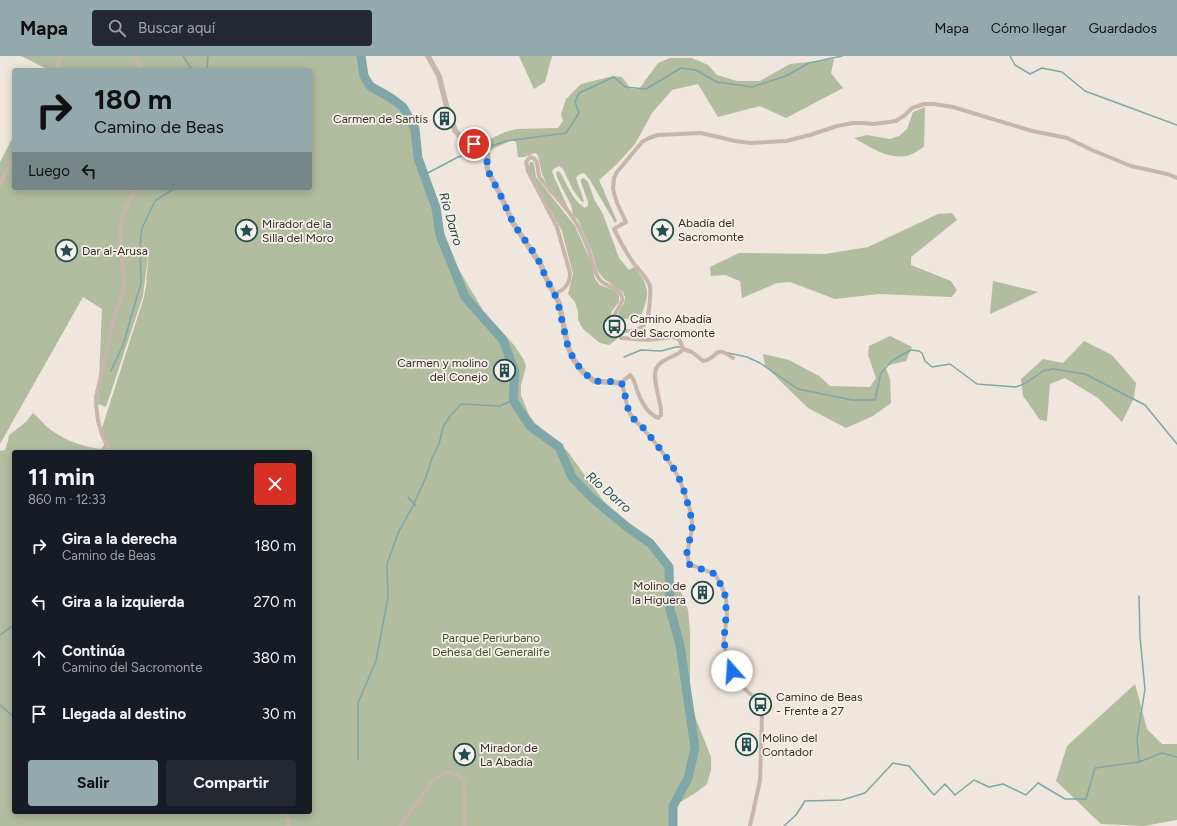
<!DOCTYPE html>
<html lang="es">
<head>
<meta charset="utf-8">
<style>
	body { margin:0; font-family:Figtree,sans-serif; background:#242831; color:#f1f3f6; height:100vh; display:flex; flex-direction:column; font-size:15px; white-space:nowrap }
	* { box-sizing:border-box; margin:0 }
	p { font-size:13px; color:#9ea1a6 }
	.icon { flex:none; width:22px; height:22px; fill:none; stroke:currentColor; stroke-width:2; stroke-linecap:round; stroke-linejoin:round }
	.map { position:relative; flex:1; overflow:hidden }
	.drawer { position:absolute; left:12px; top:394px; width:300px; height:364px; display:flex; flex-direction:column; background:#171b24; border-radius:4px; box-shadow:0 2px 10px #0003 }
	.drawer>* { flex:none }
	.top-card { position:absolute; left:12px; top:12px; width:300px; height:122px; border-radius:4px; box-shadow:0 2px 10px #0003; background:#94a9ab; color:#111; overflow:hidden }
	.pin { position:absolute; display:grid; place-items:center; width:34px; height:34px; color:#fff; margin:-17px; border:2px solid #fff; border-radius:50%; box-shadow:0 1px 4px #0007 }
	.me { position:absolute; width:44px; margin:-22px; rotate:341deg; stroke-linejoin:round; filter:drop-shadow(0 0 3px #0008) }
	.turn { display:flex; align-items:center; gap:14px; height:84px; padding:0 16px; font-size:18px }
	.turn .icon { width:52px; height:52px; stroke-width:2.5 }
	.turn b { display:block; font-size:28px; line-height:34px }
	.then { display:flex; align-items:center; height:38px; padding:0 16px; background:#0003; gap:8px; font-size:15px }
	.round { display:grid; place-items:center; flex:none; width:42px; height:42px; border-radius:4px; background:#242831 }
	.summary { display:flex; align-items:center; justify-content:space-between; height:68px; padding:0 16px }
	h1 { font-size:24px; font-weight:700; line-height:30px }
	.primary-button { display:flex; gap:8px; margin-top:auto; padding:8px 16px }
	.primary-button a { flex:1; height:46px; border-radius:4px; background:#94a9ab; color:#111; font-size:16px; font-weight:700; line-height:46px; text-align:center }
	.primary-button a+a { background:#242831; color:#f1f3f6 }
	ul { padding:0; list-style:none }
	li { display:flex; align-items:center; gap:12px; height:56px; padding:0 16px }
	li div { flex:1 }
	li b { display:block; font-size:15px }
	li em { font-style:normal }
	header { display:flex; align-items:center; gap:24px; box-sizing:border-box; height:56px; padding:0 20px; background:#94a9ab; color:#111 }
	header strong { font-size:19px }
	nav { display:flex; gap:22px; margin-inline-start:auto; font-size:14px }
	.search { width:280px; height:36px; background:#242831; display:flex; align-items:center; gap:10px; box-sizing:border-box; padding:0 14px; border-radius:4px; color:#9ea1a6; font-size:15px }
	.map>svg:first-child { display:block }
	.green { fill:#b2bc9f; fill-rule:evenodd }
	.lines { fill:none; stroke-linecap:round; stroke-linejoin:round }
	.stream { stroke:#7fa7a8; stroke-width:1.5 }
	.river { stroke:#7fa7a8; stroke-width:9 }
	.minor { stroke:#c6b7aa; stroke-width:4 }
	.tertiary { stroke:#c6b7aa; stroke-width:5.5 }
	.route { stroke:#1a73e8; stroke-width:7; stroke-dasharray:0 12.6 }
	.labels { text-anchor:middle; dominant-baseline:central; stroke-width:3.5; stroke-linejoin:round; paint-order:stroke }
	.poi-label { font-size:12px; fill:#342c29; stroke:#f7f0e9; text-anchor:start }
	.park-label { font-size:12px; fill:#444f30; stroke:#f7f0e9 }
	.water-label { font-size:13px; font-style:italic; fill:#234e50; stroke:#f7f0e9 }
</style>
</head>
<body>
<header>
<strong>Mapa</strong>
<div class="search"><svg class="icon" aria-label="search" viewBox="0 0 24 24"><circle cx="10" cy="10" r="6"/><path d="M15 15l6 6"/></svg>Buscar aquí</div>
<nav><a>Mapa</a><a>Cómo llegar</a><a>Guardados</a></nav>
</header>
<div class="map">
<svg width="1177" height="770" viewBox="0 0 1177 770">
	<rect width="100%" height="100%" fill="#efe6dd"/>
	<path class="green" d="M21,0H364L369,22L374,31L402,52L412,69L417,93L431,132L448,194L458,212L484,256L514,289L524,304L526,310L521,329V339L529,359L535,367L547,377L568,396L605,447L629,469L665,512L683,540L688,554L690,575V642L696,663L711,701V714L707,728L697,736L677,748L672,753L670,760L672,767L675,770H0V395L5,394L8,385L9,379L26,366L33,357C38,361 42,366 46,370C61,383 82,391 101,393L104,389L102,372L144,241L146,230L149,192L143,240L106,351L98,348L102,253L83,241L0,388V106L14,79V132H310V14H214V13L213,14H47V13ZM14,396H310V756H14Z
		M519,0H552L545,26L534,33Z
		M670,2H692L708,9L717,19L737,25H760L790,8L834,3L831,17L843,32L786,62L760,50L718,61L698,28L672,34L652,57L635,88L617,108L599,124L617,165L615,167L590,124L586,119L583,117L578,119L576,122L584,145L582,146L573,134L563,113L559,110L555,112L552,115L555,123L569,154V155L547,128L542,118L538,100L536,97C529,98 526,102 518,101L516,86L512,84L488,95L482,87L505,76L517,73L558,72L563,65L561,58L566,43L581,28L613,20L622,21L631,33H639L658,7Z
		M925,51L924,91C920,93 915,97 910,99C889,105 872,92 854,82L867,79L890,83L899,80L907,73L913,56Z
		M530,106H533C535,109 535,116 536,121L575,170L591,206L595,223L600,229L616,235L619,240V246L612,255L610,263L617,283L609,289L600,287L583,273L578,264V256L575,246L568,238L573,218L562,175L530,117L529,110Z
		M558,115L560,116C567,128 572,144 585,152L588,150V146L581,126V123L584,122L588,126L595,145L603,158L619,202L629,214L634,211C649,229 650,236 642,257L634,262L618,264L619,255L624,247L625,241L623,236L604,223L597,214L592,196L578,164L573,159L571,149L558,124L556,117Z
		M952,157L957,164L911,201V209L951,225L957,234L952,241L879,238L835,243L790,226L777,227L742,242L740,225L725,219L711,220L710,211L739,197L825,198L868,191L938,158Z
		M993,225L1038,236L990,258Z
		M890,280L912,291L906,305L885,310L890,323L891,347L873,360L846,372L808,352L765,310L763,298L789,304L819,320L830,330L870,331L876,322L868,299L869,290Z
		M1084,285L1112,299L1136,327L1134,342L1122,366L1098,342L1065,322L1050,328L1047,365L1040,364L1023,340L1021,323L1043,303L1063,307Z
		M1135,628L1147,673L1162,688H1177V764L1144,770L1101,768L1056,725L1067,690Z"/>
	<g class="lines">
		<path class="stream" d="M183,0L191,12L190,14
			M1010,0L1015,9L1030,18L1042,12L1062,16L1085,35L1177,69
			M207,14L208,0
			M486,92L506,85L566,77L579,57L575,46L579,37L614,21L625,31L646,33L681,12L696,14L717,26L752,31L786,20L809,7L842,0
			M424,119L458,101L481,94
			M728,297L747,301L760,307L798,333L852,344H875L881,317L893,304L911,294L919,295L922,297L925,305L932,311L950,308L977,328L1016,331L1026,327L1043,315L1053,313L1085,318L1145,349L1177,388
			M624,301L641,294L661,295L676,291H681
			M111,315L123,289L141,227L140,190L142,172L155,145L175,132
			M408,441L416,450
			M0,579L14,569
			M0,649L14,661
			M358,703V647L376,605L388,541L387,508L399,475L413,450L426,421L432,402L439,388L443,371L450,360L461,348L500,350L513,344
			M1139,706L1137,683L1145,633L1140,581L1139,540
			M784,770L796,759L805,745L842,744L865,737L893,707L909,710L934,739L945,728L955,739L974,724L989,731L1003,728L1026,739L1038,727L1065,743H1086L1095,712L1139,706L1162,697L1177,701"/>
		<path class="river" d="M361,0L364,20L370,30L391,42L403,51L415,73L418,102L436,152L440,179L465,241L503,284L515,316L513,344L530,370L559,391L572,421L591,441L627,471L650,487L669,511L670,553L680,589L695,692L688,722L673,750V770"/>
		<path class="minor" d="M136,0L141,14
			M55,14L61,0
			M0,128L14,101
			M554,238C565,234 570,228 570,217L557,171L528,115L526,106L530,101C541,103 536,115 540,122C552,138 569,153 578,170C582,179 587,188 590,198C593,206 594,217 600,224C605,230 615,230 620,237C629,249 606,257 617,270C624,278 641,276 646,266C649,261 651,237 650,230C647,222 641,217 636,210C628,201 620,185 614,173L626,166L617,147L613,133L614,122L617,116L642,86L649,82L658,79L701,77L735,85L751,87L786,85L810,79L837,70L853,67H863L874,68L896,65L905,59L912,52L924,48H934L953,51L1032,75L1067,82L1092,94L1131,110L1167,118L1177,122
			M617,270V276L621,282L648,284L672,281L677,282L680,285L683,293C680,298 673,300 667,303C663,305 658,308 656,313C652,321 660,344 661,354V359L658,362C648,358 640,344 637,334C635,329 635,324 630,319L621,327C627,338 624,349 632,361C636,366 641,370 645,375C660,392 678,414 684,436C688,447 693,460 692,472C691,484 685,495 689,508L715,518L722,531L726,543L727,560L724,584L726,598L738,627L755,642L761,653L762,660L760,724L750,770
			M683,293L692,296L703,305C718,304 713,287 733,302
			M112,396C99,380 96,361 96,341L115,258L123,236L124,229C124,208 117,185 122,164C124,152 131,142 136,132
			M286,756L289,770
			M400,770L433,724L439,720L444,717L449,716L458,719L464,725L465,770"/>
		<path class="tertiary" d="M428,0L439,20L448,56L455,74L461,82L483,92L487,96L488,102L487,112L490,119L500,138L513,167L541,209L546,222L559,247L568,291L574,304L583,316L594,325L621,327"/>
	</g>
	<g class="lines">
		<path class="route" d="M474,88L483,92L487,96V112L490,119L500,138L513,167L538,203L546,222L557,243L568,291L574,304L583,316L594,325L621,326C627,338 624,348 632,361C636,366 641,369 645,374C659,392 678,413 684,435C687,446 692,459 692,471C692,483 682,498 690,509L715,518L722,531L726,542V560L724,584L726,598L732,615"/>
	</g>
	<defs>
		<symbol id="building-ring" viewBox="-11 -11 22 22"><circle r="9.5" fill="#f7f0e9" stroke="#234e50" stroke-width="1.5"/><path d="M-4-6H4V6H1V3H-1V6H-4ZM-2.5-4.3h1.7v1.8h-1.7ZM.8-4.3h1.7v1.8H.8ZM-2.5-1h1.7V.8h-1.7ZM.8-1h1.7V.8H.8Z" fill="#234e50"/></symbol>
		<symbol id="sight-ring" viewBox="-11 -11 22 22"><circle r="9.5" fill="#f7f0e9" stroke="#234e50" stroke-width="1.5"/><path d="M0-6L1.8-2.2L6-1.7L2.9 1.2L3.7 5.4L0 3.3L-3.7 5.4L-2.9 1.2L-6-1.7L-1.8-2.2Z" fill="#234e50"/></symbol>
		<symbol id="bus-ring" viewBox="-11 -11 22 22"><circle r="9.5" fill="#f7f0e9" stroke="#234e50" stroke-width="1.5"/><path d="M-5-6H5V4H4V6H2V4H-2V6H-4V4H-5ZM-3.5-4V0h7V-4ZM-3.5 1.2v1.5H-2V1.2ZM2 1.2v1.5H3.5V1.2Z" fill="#234e50"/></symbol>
	</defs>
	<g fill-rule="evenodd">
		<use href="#building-ring" x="432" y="50" width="25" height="25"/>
		<use href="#sight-ring" x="650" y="162" width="25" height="25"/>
		<use href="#sight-ring" x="234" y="162" width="25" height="25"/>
		<use href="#sight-ring" x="54" y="182" width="25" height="25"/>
		<use href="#bus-ring" x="602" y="258" width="25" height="25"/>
		<use href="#building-ring" x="492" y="302" width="25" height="25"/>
		<use href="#building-ring" x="690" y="524" width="25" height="25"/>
		<use href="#bus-ring" x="748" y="636" width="25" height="25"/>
		<use href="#building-ring" x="734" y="676" width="25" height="25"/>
		<use href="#sight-ring" x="452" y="686" width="25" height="25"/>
	</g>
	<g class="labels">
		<g class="poi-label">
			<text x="428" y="63" text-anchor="end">Carmen de Santis</text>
			<text x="678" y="167">Abadía del<tspan x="678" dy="14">Sacromonte</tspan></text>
			<text x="262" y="168">Mirador de la<tspan x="262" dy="14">Silla del Moro</tspan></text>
			<text x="82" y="195">Dar al-Arusa</text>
			<text x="630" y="263">Camino Abadía<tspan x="630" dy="14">del Sacromonte</tspan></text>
			<text x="488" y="307" text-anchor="end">Carmen y molino<tspan x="488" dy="14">del Conejo</tspan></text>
			<text x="686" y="530" text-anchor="end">Molino de<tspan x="686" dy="14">la Higuera</tspan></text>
			<text x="776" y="641">Camino de Beas<tspan x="776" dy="14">- Frente a 27</tspan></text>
			<text x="762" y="682">Molino del<tspan x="762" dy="14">Contador</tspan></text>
			<text x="480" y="692">Mirador de<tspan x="480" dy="14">La Abadía</tspan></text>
		</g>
		<g class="park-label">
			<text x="491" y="582">Parque Periurbano<tspan x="491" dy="14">Dehesa del Generalife</tspan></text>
		</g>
		<g class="water-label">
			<text transform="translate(451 163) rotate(74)">Río Darro</text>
			<text transform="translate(609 436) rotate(41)">Río Darro</text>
		</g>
	</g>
</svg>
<div class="pin" style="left:474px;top:88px;background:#d93025"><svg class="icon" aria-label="arrive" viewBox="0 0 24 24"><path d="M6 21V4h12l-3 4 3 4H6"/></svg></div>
<svg class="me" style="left:732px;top:615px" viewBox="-20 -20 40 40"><circle r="19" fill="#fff"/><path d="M0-13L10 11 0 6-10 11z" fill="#1a73e8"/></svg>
<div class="top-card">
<div class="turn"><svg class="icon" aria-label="right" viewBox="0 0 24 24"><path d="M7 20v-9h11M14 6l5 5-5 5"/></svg><div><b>180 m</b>Camino de Beas</div></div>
<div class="then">Luego<svg class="icon" aria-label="left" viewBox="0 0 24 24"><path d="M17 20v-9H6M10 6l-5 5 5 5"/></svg></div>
</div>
<section class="drawer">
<div class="summary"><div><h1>11 min</h1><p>860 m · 12:33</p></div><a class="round" style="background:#d93025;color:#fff"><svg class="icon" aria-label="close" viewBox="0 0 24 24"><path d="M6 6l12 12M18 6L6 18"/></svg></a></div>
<ul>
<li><svg class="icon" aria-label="right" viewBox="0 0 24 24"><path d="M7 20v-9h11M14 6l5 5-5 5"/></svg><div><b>Gira a la derecha</b><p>Camino de Beas</p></div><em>180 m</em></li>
<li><svg class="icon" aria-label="left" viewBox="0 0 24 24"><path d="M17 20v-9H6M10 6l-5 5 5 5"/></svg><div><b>Gira a la izquierda</b></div><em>270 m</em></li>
<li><svg class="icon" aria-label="ahead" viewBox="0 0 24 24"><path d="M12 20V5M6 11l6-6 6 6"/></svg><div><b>Continúa</b><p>Camino del Sacromonte</p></div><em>380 m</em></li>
<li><svg class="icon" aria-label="arrive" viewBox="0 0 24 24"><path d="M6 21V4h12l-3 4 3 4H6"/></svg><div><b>Llegada al destino</b></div><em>30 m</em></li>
</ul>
<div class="primary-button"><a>Salir</a><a>Compartir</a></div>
</section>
</div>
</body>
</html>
